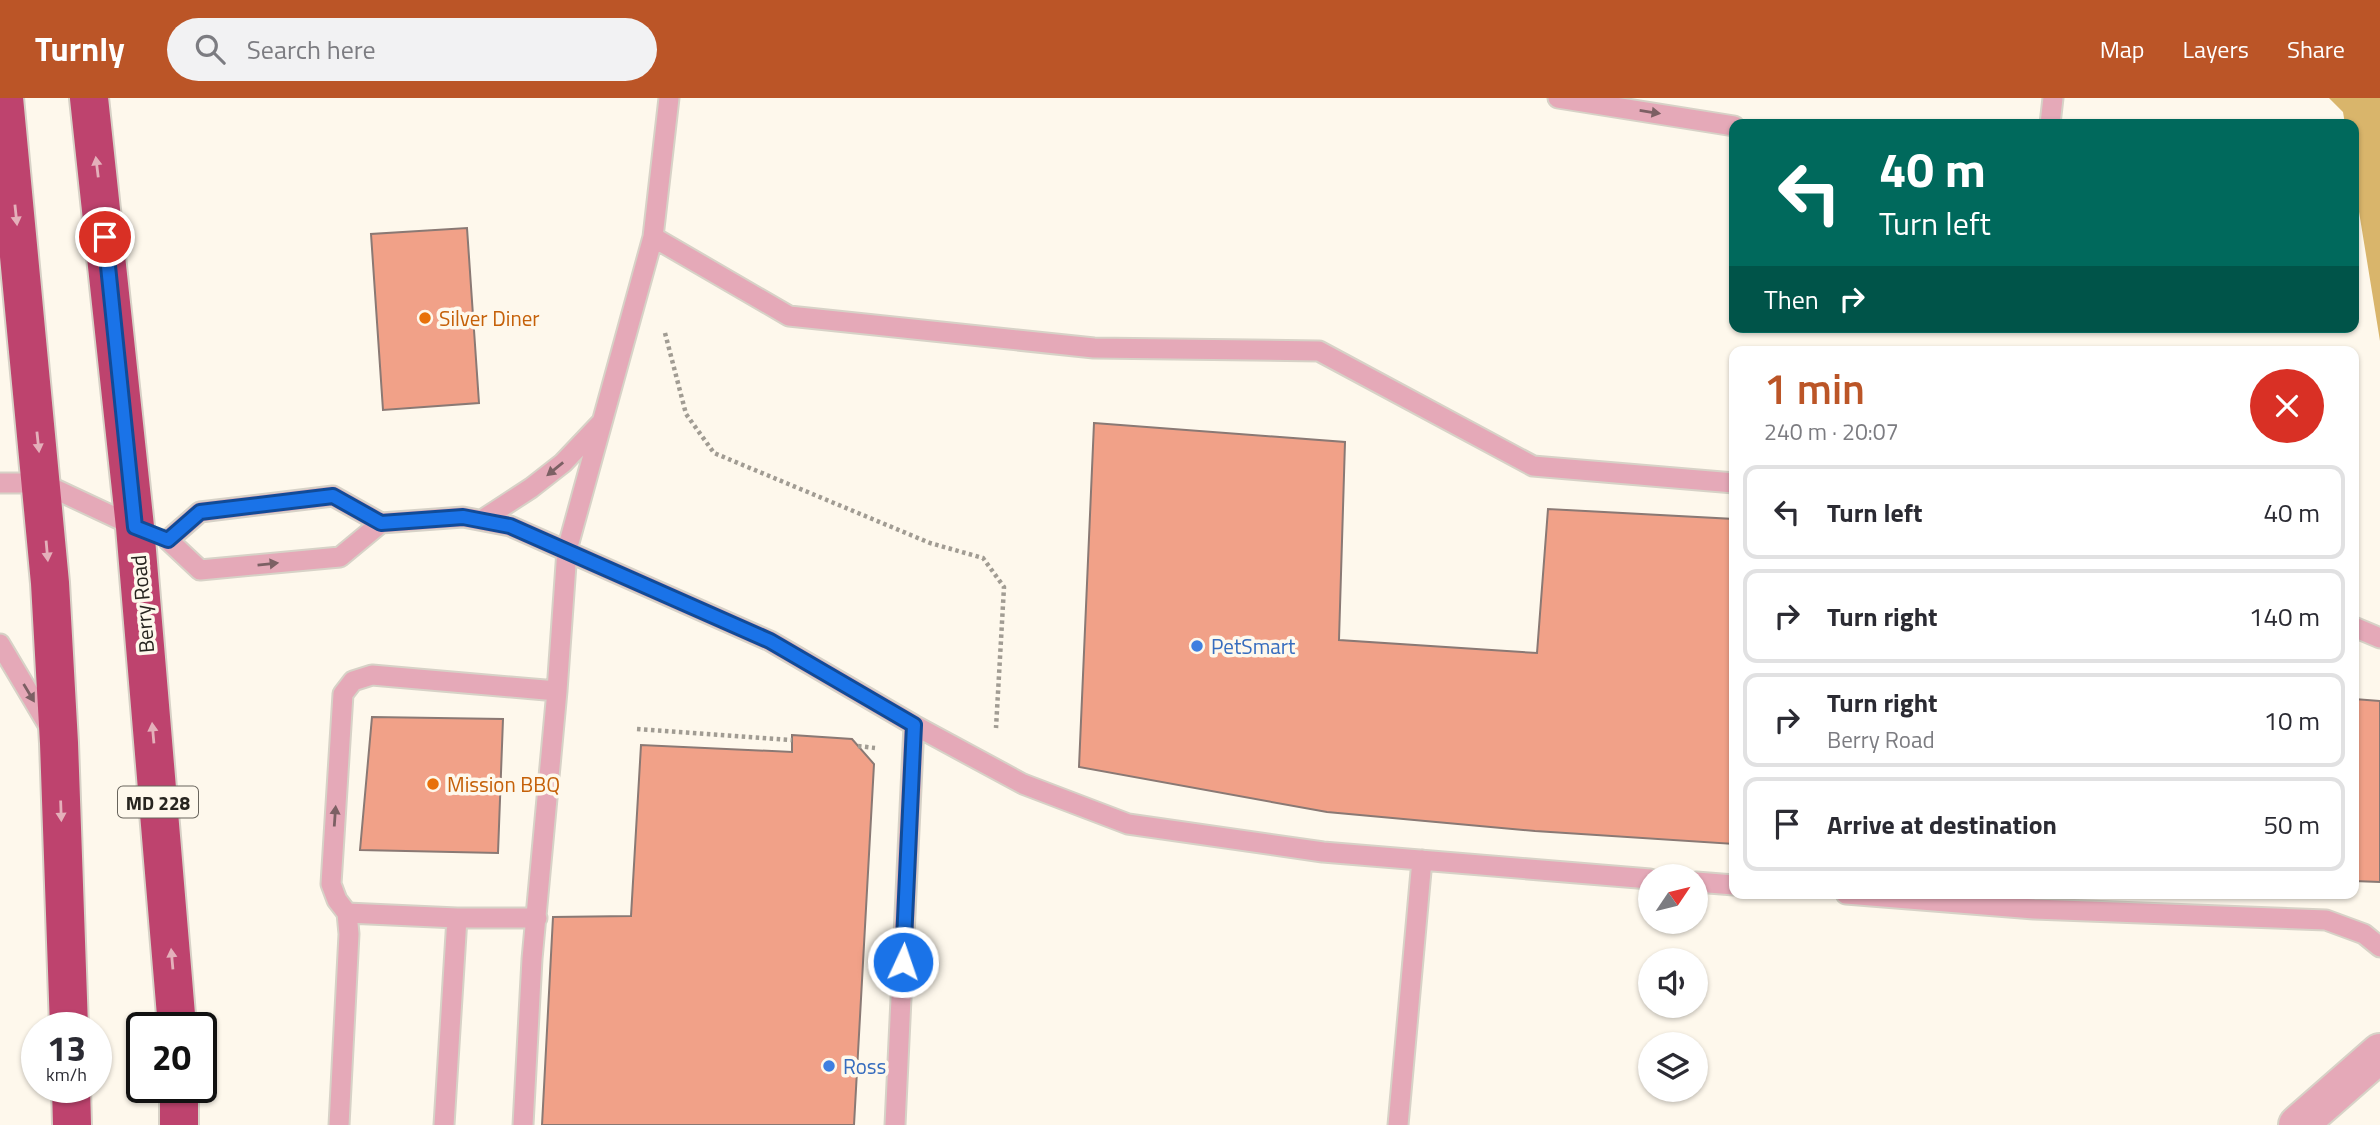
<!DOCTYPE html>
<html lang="en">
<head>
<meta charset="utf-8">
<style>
	body { margin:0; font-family:"Titillium Web",sans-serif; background:#f2f2f3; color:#2b2b33; height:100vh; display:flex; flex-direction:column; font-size:26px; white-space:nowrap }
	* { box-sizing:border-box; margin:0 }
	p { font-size:23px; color:#7c7c81 }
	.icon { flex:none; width:38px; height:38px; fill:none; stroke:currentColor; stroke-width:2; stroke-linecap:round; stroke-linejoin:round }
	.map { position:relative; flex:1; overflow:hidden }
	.sheet { position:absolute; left:1729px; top:248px; width:630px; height:553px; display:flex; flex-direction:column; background:#fff; border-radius:14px; box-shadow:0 2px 5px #0004 }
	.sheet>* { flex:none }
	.hud { position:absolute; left:1729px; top:21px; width:630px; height:214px; border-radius:14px; box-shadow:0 2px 5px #0004; background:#00695c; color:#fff; overflow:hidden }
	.needle { width:46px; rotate:55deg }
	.fabs { position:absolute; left:1638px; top:766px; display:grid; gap:14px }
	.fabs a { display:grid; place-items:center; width:70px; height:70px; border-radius:50%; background:#fff; box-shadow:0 2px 5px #0004; font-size:35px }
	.speed { position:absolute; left:21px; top:914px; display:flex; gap:14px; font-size:35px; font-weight:700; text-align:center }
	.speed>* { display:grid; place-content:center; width:91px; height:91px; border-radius:50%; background:#fff; box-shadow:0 2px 5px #0004; line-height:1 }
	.speed small { font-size:18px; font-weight:400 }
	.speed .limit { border:4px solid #111; border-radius:10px; background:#fff; color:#111 }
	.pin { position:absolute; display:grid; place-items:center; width:60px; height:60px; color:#fff; margin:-30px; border:4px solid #fff; border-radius:50%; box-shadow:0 2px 7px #0007 }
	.me { position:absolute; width:77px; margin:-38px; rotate:3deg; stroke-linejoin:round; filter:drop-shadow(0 0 5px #0008) }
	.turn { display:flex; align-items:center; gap:24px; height:147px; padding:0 35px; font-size:32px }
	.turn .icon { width:91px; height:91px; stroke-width:2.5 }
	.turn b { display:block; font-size:49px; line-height:60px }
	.then { display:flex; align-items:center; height:66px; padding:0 35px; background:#0003; gap:14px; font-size:26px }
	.round { display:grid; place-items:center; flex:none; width:74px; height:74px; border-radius:37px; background:#f2f2f3 }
	.overview { display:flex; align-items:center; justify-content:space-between; height:119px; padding:0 35px }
	h1 { font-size:42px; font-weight:600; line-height:52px; color:#bb5527 }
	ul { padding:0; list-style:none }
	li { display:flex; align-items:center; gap:21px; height:94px; margin:0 14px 10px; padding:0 21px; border:4px solid #e1e1e2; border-radius:14px }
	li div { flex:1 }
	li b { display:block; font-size:26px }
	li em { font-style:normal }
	header { display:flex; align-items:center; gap:42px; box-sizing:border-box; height:98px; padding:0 35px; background:#bb5527; color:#fff }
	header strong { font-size:33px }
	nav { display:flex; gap:38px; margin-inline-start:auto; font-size:24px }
	.search { width:490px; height:63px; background:#f2f2f3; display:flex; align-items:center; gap:18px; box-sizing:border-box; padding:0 24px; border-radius:38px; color:#7c7c81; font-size:26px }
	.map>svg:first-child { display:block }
	.forest { fill:#d9b56b }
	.building { fill:#f1a188; stroke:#8a7974; stroke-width:2 }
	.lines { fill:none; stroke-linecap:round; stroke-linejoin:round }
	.lane-casing { stroke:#d7d2c7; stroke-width:23 }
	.street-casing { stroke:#d7d2c7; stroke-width:42 }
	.highway-casing { stroke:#d7d2c7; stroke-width:42 }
	.path { stroke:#a19c93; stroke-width:4.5; stroke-dasharray:3.5 3.5; stroke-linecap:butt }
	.lane { stroke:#e5a9b8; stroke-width:19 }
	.street { stroke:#e5a9b8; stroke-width:38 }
	.highway { stroke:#be436e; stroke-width:38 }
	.oneway { fill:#7c6064 }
	.oneway2 { fill:#e4b0ba }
	.route-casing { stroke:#114b97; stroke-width:18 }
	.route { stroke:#1a73e8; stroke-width:12 }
	.food-dot { fill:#e8710a; stroke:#fef8ec; stroke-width:2.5 }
	.shop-dot { fill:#3f7fe0; stroke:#fef8ec; stroke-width:2.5 }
	.labels { text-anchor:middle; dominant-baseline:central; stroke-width:7; stroke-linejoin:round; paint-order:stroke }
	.shield { fill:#fef8ec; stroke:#68645c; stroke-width:2 }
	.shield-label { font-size:19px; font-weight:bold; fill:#27241f }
	.food-label { font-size:21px; fill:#c56008; stroke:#fef8ec; text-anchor:start }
	.street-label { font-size:21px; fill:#27241f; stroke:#fef8ec }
	.shop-label { font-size:21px; fill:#366cbe; stroke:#fef8ec; text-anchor:start }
</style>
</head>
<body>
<header>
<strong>Turnly</strong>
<div class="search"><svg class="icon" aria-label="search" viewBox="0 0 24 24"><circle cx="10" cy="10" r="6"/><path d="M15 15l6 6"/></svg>Search here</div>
<nav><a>Map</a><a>Layers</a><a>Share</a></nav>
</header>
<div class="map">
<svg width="2380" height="1027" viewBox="0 0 2380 1027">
	<rect width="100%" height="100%" fill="#fef8ec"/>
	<path class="forest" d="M2329,0H2380V243L2354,83V26H2345L2343,14Z"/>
	<path class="building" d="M467,130L479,305L383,312L371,136Z
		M1094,325L1345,344L1339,542L1537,555L1548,411L1734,421V746L1535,733L1327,714L1079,669Z
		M2354,601L2380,603V784L2354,783Z
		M372,619L503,621L498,755L360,752Z
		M792,637L852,641L874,666L854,1027H542L553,819L631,818L641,647L792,654Z"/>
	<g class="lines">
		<defs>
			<path id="lane" d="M1558,0L1734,28
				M2050,26L2053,0
				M653,139L789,218L1094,250L1319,253L1533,368L1734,385
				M0,385H42L136,429
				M482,422L531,390L563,365L600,326
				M381,425L340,459L200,472L168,442L200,414L333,398L381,425L463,419L510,428L770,543L914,627L1023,686L1128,726L1323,754L1650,781
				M2354,529L2380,540
				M0,546L51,632
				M1696,784L1734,787
				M1846,796L2034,811L2326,822L2364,836L2380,849
				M457,820L347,815L337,802L331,786L343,596L353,583L372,577L557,593
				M339,1027L349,836L347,815
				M444,1027L457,820H537
				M523,1027L532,861L557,593L567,452L653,139L669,0
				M895,1027L914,627
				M1398,1027L1422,762"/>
			<path id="street" d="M2298,1027L2380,955"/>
			<path id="highway" d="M4,0L50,485L59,645L69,929
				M89,0L135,429L177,929
				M71,989L72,1027
				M179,1027V989"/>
		</defs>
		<use href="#lane" class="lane-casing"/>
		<use href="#street" class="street-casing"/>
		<use href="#highway" class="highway-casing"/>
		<path class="path" d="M665,235L686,316L714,355L930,445L983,460L1004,489L996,630
			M637,631L792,642
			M858,648L875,650"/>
		<use href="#lane" class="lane"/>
		<use href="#street" class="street"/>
		<use href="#highway" class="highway"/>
	</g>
	<defs><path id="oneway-solid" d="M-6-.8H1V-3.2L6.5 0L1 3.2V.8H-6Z" transform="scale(1.75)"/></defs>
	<g class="oneway">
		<use href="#oneway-solid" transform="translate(1650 14) rotate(9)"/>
		<use href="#oneway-solid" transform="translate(555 371) rotate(141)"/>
		<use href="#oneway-solid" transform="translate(268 466) rotate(-6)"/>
		<use href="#oneway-solid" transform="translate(29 595) rotate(59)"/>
		<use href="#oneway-solid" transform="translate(335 718) rotate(-86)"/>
	</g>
	<g class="oneway2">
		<use href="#oneway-solid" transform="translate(97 69) rotate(-97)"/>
		<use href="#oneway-solid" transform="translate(16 117) rotate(84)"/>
		<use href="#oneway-solid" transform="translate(38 344) rotate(84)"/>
		<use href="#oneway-solid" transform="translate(47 453) rotate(85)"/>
		<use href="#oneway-solid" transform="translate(153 635) rotate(-95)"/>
		<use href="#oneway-solid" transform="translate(61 713) rotate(88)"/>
		<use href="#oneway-solid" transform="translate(172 861) rotate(-95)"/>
	</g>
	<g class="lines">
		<defs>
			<path id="route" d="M105,139L135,429L168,442L200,414L333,398L381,425L463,419L510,428L770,543L914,627L903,864"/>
		</defs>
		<use href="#route" class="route-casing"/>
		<use href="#route" class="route"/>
	</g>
	<g class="food-dot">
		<circle cx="425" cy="220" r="7"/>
		<circle cx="433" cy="686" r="7"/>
	</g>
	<g class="shop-dot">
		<circle cx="1197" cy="548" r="7"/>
		<circle cx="829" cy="968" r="7"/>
	</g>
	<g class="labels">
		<rect class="shield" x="118" y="688.5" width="80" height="31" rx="5"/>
		<g class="shield-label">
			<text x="158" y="704">MD 228</text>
		</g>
		<g class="food-label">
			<text x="439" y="220">Silver Diner</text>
			<text x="447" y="686">Mission BBQ</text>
		</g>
		<g class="street-label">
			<text transform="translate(142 506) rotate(-95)">Berry Road</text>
		</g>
		<g class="shop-label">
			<text x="1211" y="548">PetSmart</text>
			<text x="843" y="968">Ross</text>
		</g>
	</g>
</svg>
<div class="fabs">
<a><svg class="needle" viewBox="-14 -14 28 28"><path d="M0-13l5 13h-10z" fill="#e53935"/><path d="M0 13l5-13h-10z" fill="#7c7c81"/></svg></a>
<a><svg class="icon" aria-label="sound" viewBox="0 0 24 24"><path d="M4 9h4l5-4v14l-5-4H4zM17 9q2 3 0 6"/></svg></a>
<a><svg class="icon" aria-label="layers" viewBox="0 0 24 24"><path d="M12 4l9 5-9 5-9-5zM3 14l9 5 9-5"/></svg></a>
</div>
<div class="speed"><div>13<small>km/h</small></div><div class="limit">20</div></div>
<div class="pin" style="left:105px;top:139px;background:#d93025"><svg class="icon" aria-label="arrive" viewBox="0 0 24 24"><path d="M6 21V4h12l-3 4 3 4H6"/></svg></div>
<svg class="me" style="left:903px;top:864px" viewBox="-20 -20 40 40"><circle r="17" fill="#1a73e8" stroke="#fff" stroke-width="3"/><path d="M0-11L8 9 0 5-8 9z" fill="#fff"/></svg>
<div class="hud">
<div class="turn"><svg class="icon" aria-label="left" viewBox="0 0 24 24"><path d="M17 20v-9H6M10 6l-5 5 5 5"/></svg><div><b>40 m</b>Turn left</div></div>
<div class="then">Then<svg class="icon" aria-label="right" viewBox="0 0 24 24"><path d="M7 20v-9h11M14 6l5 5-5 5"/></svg></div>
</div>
<section class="sheet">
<div class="overview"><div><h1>1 min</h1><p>240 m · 20:07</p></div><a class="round" style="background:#d93025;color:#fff"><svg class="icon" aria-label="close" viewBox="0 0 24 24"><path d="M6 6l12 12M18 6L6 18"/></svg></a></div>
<ul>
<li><svg class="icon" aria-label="left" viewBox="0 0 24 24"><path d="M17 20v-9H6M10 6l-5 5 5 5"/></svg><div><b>Turn left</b></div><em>40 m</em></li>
<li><svg class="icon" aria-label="right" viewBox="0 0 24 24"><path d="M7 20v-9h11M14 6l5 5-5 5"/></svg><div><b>Turn right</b></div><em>140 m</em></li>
<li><svg class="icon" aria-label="right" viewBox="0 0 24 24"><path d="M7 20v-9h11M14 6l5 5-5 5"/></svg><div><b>Turn right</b><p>Berry Road</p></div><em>10 m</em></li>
<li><svg class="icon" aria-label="arrive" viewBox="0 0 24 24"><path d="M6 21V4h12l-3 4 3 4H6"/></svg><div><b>Arrive at destination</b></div><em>50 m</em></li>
</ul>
</section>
</div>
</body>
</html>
